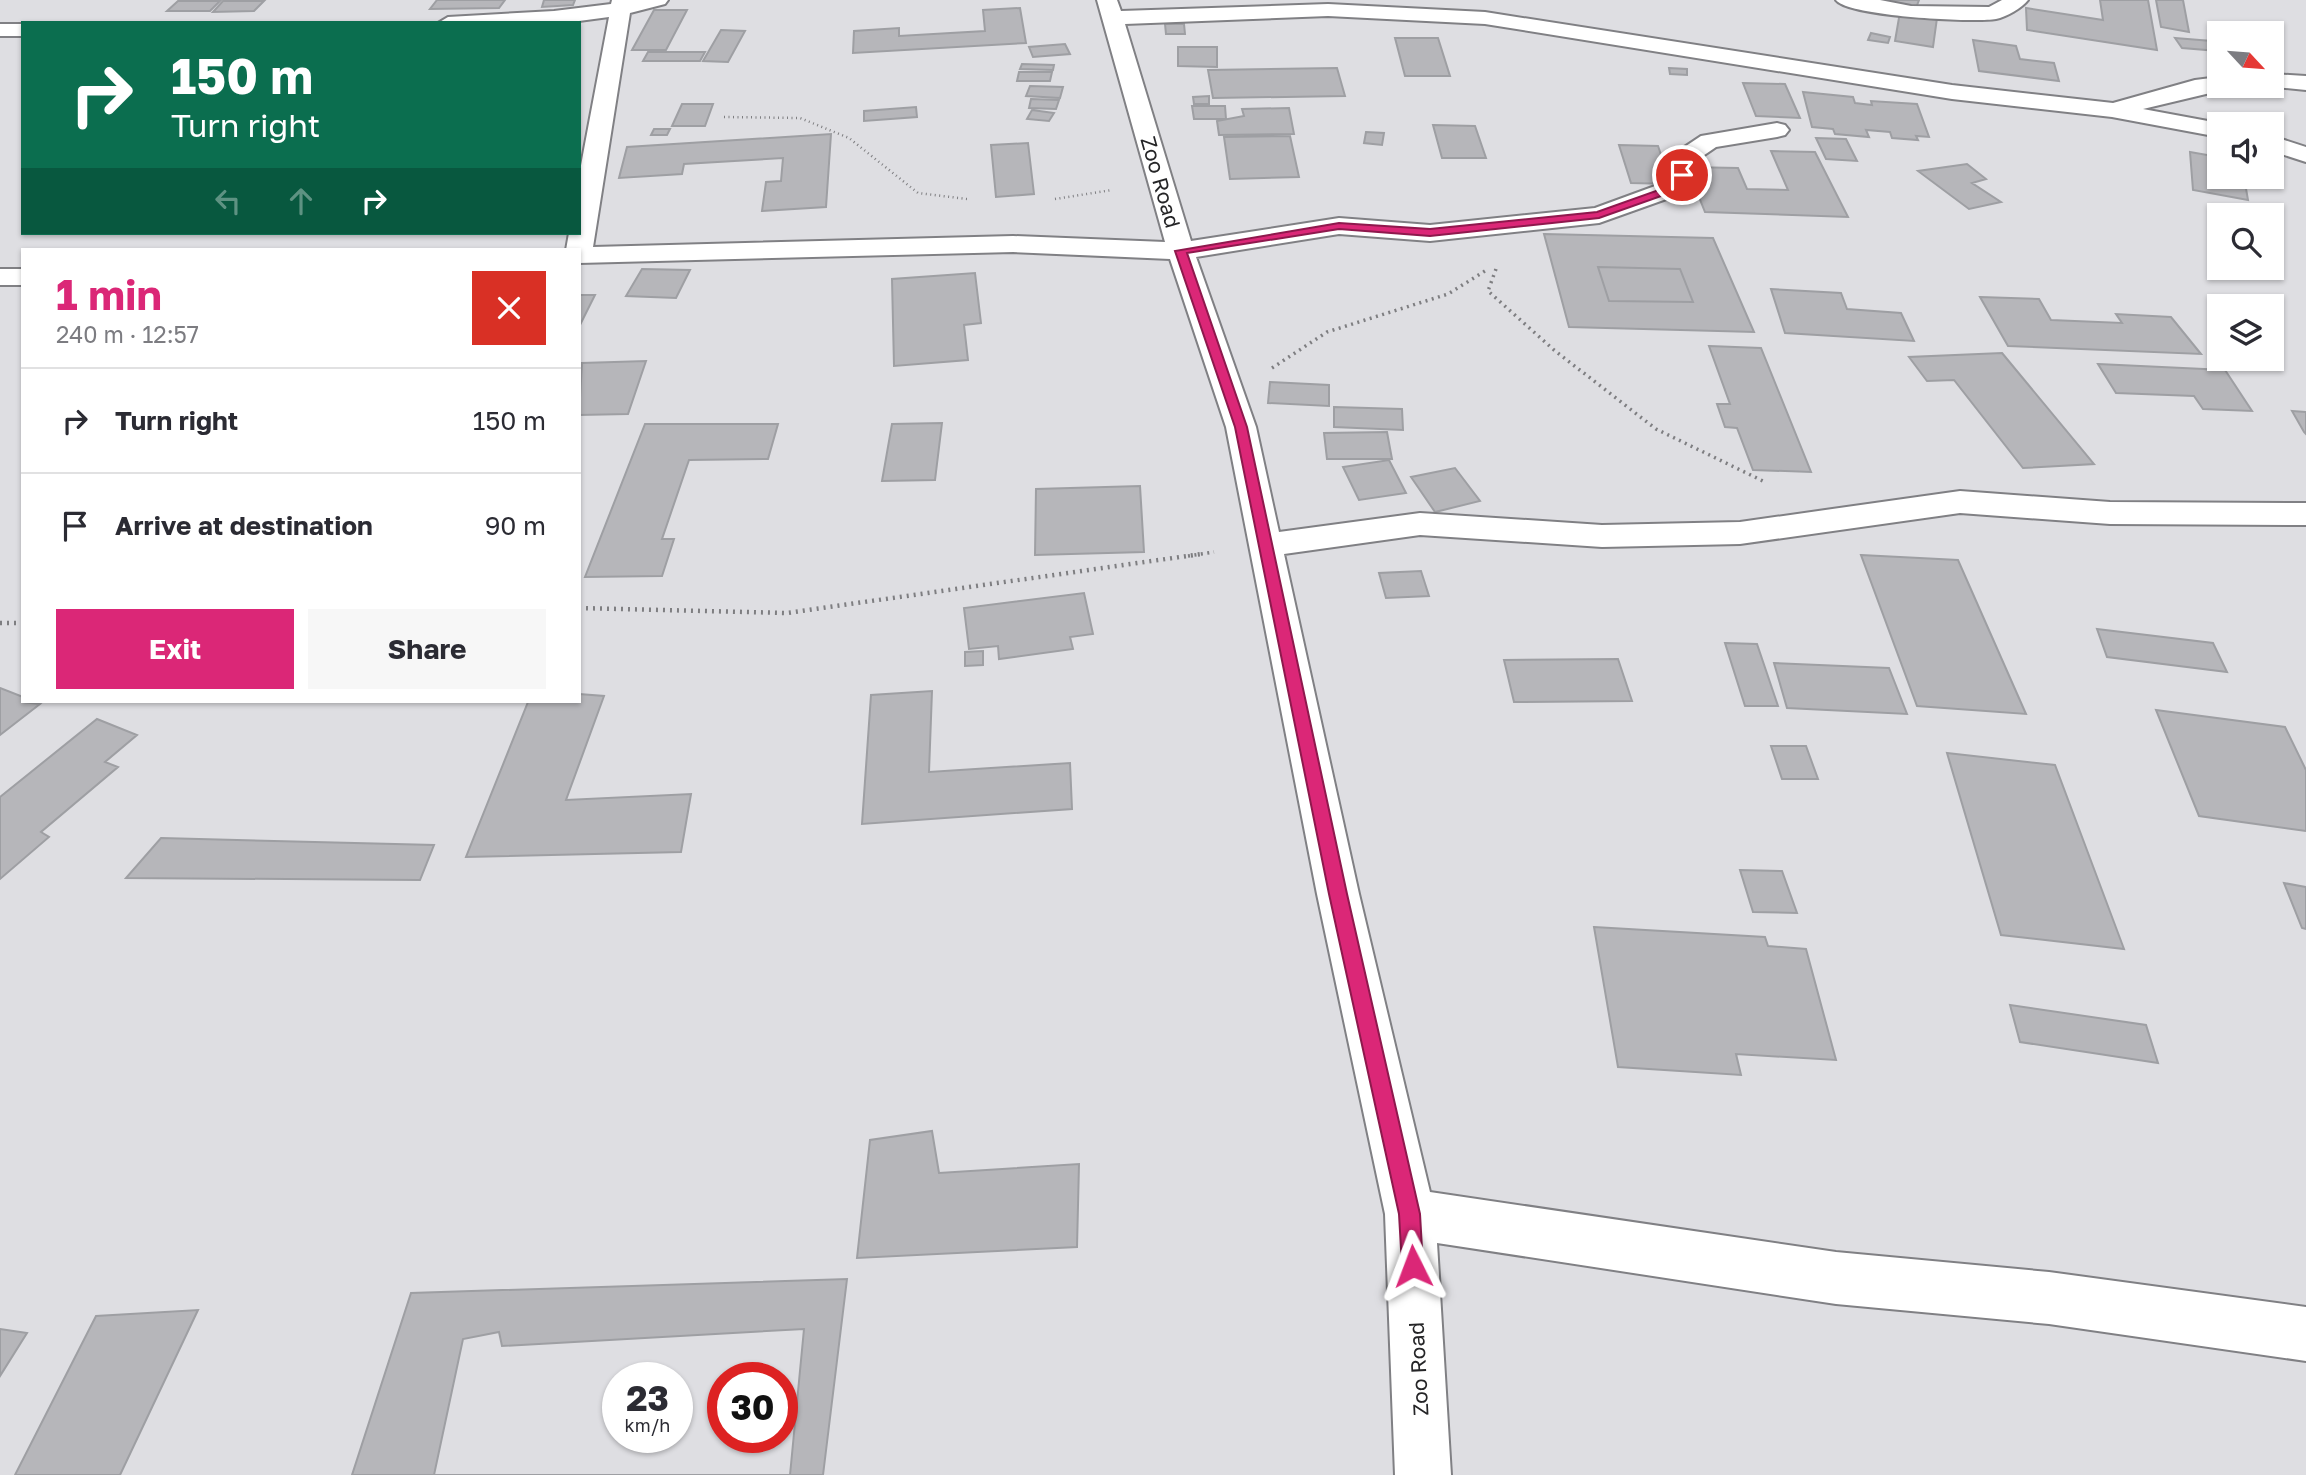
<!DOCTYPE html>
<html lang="en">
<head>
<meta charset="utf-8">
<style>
	body { margin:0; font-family:"Golos Text",sans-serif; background:#f7f7f7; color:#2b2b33; height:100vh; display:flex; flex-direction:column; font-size:26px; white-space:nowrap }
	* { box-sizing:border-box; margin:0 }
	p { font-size:23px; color:#7c7c81 }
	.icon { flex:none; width:38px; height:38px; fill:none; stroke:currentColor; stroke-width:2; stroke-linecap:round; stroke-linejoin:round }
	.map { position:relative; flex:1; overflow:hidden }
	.side { position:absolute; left:21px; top:248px; width:560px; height:455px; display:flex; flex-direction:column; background:#fff; border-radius:0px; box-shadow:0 2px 5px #0004 }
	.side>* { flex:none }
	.top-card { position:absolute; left:21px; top:21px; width:560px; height:214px; border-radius:0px; box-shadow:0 2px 5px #0004; background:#0b6e4f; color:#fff; overflow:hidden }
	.needle { width:46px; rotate:116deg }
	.fabs { position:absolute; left:2207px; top:21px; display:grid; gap:14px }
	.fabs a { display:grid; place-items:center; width:77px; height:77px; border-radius:0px; background:#fff; box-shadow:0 2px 5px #0004; font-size:35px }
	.speed { position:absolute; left:602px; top:1362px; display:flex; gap:14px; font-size:35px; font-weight:700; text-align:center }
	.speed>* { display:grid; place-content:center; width:91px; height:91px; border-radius:50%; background:#fff; box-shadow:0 2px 5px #0004; line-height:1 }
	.speed small { font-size:18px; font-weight:400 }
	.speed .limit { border:10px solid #d22; background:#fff; color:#111 }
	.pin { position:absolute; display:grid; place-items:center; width:60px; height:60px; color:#fff; margin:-30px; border:4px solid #fff; border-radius:50%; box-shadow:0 2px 7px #0007 }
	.me { position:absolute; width:77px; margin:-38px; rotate:357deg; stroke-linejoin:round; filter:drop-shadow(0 0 5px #0008) }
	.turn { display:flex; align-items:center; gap:24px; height:147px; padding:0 35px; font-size:32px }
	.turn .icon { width:91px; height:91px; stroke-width:2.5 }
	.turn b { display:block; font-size:49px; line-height:60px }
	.lanes { display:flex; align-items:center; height:66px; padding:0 35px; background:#0003; justify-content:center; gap:35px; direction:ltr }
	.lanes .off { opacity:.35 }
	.round { display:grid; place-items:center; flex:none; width:74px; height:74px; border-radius:0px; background:#f7f7f7 }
	.overview { display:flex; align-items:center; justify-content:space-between; height:119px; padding:0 35px }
	h1 { font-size:42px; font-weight:700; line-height:52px; color:#db2777 }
	.button { display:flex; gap:14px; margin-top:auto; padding:14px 35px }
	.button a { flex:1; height:80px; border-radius:0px; background:#db2777; color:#fff; font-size:28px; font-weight:700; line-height:80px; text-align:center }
	.button a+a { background:#f7f7f7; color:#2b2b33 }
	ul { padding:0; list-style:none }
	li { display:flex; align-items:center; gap:21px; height:105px; padding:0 35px; border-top:2px solid #e1e1e2 }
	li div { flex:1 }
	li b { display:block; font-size:26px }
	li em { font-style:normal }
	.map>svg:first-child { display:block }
	.building { fill:#b6b6ba; stroke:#9e9fa3; stroke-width:2; fill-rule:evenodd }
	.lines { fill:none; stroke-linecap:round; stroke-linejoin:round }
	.minor-casing { stroke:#808084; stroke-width:4 }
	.path-far2 { stroke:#7e7e81; stroke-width:2.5; stroke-dasharray:1 3.5; stroke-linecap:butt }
	.path-far1 { stroke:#7e7e81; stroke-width:3.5; stroke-dasharray:2 4.5; stroke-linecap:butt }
	.path { stroke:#7e7e81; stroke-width:4.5; stroke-dasharray:2 5; stroke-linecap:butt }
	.minor { fill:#fff; fill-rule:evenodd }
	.route { fill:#db2777; stroke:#8e194d; stroke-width:2 }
	.labels { text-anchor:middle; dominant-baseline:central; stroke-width:7; stroke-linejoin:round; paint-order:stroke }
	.street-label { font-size:21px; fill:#252527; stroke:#fff }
</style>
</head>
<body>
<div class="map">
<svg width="2306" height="1475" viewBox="0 0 2306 1475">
	<rect width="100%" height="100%" fill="#dedee2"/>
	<path class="building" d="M437,0H505L499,8L430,9Z
		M544,0H575L573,5L542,7Z
		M1874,0H1919L1916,8Z
		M2100,0H2148L2157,50L2027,30L2026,8L2103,20Z
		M2156,0H2183L2189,32L2161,27Z
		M178,1H220L210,11H167Z
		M223,1H264L254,11L213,12Z
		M1020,8L1026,43L853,53L854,31L899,28V36L985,31L983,10Z
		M654,10H687L666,50H632Z
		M1900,12L1937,18L1933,47L1895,41Z
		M1165,24H1184L1185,34H1166Z
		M721,30L745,31L728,62L703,61Z
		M1871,33L1890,37L1888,43L1868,40Z
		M1395,38H1438L1450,76H1405Z
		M2175,38L2212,41L2219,51L2182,48Z
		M1973,40L2016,46L2020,59L2054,63L2059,81L1979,71Z
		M1065,44L1070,54L1033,57L1029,47Z
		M1178,47H1217V67L1178,66Z
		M648,52H705L700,61H643Z
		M1022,64L1054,65L1053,70L1020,69Z
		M1337,68L1345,96L1213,98L1208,70Z
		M1669,68L1687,69V75L1670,74Z
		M1019,72H1052L1050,81H1017Z
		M1743,83L1785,84L1800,118L1756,116Z
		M1030,86L1063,87L1060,98L1026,96Z
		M1803,92L1853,97L1855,103L1872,105L1871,101L1917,104L1929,137L1916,136L1918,140L1892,138L1890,132L1866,130L1869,137L1835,134L1833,129L1812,127Z
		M1209,96V104H1194L1193,97Z
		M1031,99L1059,100L1056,109L1029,108Z
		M682,104H713L705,126H672Z
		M1192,106H1225L1226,119H1194Z
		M916,107L917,117L864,121V111Z
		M1289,108L1294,134L1219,135L1217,121L1244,116L1242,109Z
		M1032,110L1054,113L1049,121L1027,119Z
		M1433,125L1475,126L1486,158H1442Z
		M654,129H670L667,135H651Z
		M1366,132L1384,133L1382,145L1364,143Z
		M831,134L826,207L762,211L766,182L781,181L783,158L684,164L682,174L619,178L627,147Z
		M1290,136L1299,177L1230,179L1224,137Z
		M1816,138L1846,139L1857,161L1826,159Z
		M1028,143L1034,194L996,197L991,145Z
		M1619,145L1658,146L1671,184L1631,183Z
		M1771,151L1815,152L1848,217L1705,212L1687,167L1738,168L1747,189L1788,190Z
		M2190,152L2219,157V177H2244L2248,200L2193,190Z
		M1967,164L1986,179L1972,183L2001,202L1969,209L1918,171Z
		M1544,234L1713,238L1754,332L1569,327ZM1598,267L1680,269L1693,302L1609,301Z
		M1598,267L1680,269L1693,302L1609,301Z
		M642,269L690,270L676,298L626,296Z
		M975,273L981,323L964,325L968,360L894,366L892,279Z
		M1771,289L1841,293L1847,309L1901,313L1914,341L1785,333Z
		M579,295H595L580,325H579Z
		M1980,297L2039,299L2051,320L2122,323L2116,314L2171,317L2201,354L2008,346Z
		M1709,346L1761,348L1811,472L1753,470L1737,428L1725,427L1717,404H1730Z
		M2002,353L2094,464L2023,468L1954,380L1927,381L1909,357Z
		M646,361L628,414L579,415L582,363Z
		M2098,364L2225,370L2252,411L2203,409L2194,396L2116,393Z
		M1270,382L1329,385V406L1268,403Z
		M1334,407L1402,409L1403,430L1334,427Z
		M2292,411L2306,412V434L2304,432Z
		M942,423L935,480L882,481L892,424Z
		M645,424H778L768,459L689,460L662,539H674L662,576L585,577Z
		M1387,432L1392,459H1327L1324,433Z
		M1389,460L1406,493L1359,500L1343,467Z
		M1455,468L1480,501L1435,512L1411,477Z
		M1140,486L1144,552L1035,555L1036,489Z
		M1861,555L1958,560L2026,714L1917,706Z
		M1421,571L1429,596L1386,598L1379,573Z
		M1084,593L1093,634L1070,637L1073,649L999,659L998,646L969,649L964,608Z
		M2097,629L2213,643L2227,672L2107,657Z
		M1725,643L1757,644L1778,706H1745Z
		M983,651V665L965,666V652Z
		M1618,659L1632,701L1514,702L1504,660Z
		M1774,663L1889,668L1907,714L1787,708Z
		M0,688L23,697V702L40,704L0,735Z
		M932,691L929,772L1070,763L1072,809L862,824L871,695Z
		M579,694L604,696L566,800L691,794L681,852L466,857L528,702H579Z
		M2156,710L2285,727L2306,770V831L2199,816Z
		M97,719L137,735L105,762L118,767L41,832L49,837L0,879V797Z
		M1771,746H1806L1818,779H1782Z
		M1947,753L2055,765L2124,949L2001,935Z
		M161,838L434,845L420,880L126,878Z
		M1740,870L1782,871L1797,913L1753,912Z
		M2284,883L2306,887V929L2302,928Z
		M1594,927L1765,937L1768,946L1806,949L1836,1060L1736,1054L1741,1075L1618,1067Z
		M2010,1005L2146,1025L2158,1063L2020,1042Z
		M932,1131L939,1173L1079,1164L1077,1247L857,1258L870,1140Z
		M847,1279L823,1475H352L411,1293ZM618,1377H677V1437H618ZM723,1377H782V1437H723Z
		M198,1310L120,1475H15L96,1316Z
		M0,1329L27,1333L0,1376Z
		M804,1329L790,1475H434L463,1339L499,1332L502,1346ZM618,1377H677V1437H618ZM723,1377H782V1437H723Z"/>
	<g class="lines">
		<defs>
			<path id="minor" d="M612,0H668L665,4L630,13L593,247L1013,236L1165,242L1097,0H1117L1121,11L1328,4L1485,12L1952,85L2113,103L2195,80L2219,77V86H2229L2227,89L2143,109L2224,124H2219V137L2112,117L1952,99L1485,24L1328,16L1125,24L1191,241L1339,218L1430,225L1595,208L1666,182L1677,152L1701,136L1777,123L1785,125L1789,130L1785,135L1777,137L1716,147L1697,160L1686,192L1599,223L1430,241L1339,234L1196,257L1256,427L1279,532L1420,513L1602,525L1740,522L1960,491L2110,502L2306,503V525L2110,524L1960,513L1740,544L1602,547L1420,535L1284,554L1359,894L1430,1192L1836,1252L2049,1272L2306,1307V1361L2049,1324L1836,1304L1437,1243L1451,1475H1395L1385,1214L1317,894L1226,427L1170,259L1013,252L579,263V250H566L569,233H579V176L609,17L564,23H438L448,17L554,11L611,4Z
				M1836,0H1880L1911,6L1989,7L2002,0H2028C2022,8 2006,17 1996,19C1973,23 1847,16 1836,0Z
				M0,24H23V36H0Z
				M2272,74L2306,76V90L2264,86H2272Z
				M2272,136L2306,147V162L2272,151Z
				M0,269H23V285H0Z"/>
		</defs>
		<use href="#minor" class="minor-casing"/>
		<path class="path-far2" d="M724,117L800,118L849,138L918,193L967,199
			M1055,199L1112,190"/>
		<path class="path-far1" d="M1496,269L1488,291L1554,350L1656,429L1765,482
			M1272,368L1327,332L1448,294L1485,271
			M1188,556L1214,552"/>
		<path class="path" d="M579,608L787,613L1201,554
			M0,623H23"/>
		<use href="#minor" class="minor"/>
	</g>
	<path class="route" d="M1678,173L1687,175L1681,189L1599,218L1430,236L1339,229L1187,253L1247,427L1347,894L1420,1214L1423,1266L1420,1274L1413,1277L1405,1274L1402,1266L1399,1214L1329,894L1235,427L1175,251L1339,223L1430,229L1597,212L1673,185Z"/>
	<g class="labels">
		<g class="street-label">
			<text transform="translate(1161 182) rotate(74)">Zoo Road</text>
			<text transform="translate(1418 1369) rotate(-93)">Zoo Road</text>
		</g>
	</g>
</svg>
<div class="fabs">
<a><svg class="needle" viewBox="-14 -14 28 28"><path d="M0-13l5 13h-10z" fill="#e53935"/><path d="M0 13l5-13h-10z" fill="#7c7c81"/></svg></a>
<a><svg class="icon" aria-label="sound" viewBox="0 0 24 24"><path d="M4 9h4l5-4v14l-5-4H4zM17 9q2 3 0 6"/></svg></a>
<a><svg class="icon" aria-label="search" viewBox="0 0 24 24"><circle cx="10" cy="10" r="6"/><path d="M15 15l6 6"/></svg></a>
<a><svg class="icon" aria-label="layers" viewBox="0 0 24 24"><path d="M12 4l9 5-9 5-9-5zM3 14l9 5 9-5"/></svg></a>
</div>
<div class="speed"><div>23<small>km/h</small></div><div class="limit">30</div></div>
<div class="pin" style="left:1682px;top:175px;background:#d93025"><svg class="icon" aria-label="arrive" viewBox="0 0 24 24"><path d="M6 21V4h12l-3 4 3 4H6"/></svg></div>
<svg class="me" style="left:1413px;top:1266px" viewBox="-20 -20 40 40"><path d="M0-17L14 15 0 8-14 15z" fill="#db2777" stroke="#fff" stroke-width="4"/></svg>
<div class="top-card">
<div class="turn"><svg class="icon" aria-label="right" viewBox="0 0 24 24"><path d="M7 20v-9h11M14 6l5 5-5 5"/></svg><div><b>150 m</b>Turn right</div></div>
<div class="lanes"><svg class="icon off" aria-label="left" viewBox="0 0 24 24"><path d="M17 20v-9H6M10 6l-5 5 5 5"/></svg><svg class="icon off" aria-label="ahead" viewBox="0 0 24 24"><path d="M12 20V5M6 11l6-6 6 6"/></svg><svg class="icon" aria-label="right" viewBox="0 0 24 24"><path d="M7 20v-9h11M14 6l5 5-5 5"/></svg></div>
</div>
<section class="side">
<div class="overview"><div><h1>1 min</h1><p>240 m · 12:57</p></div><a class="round" style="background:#d93025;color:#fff"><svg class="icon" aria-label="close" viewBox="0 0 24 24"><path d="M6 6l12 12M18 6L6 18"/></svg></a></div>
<ul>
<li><svg class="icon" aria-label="right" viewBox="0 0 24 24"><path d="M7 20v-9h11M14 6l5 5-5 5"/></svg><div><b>Turn right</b></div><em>150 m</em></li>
<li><svg class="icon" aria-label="arrive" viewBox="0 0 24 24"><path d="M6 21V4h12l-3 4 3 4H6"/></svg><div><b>Arrive at destination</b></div><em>90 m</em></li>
</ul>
<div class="button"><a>Exit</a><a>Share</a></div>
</section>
</div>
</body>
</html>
